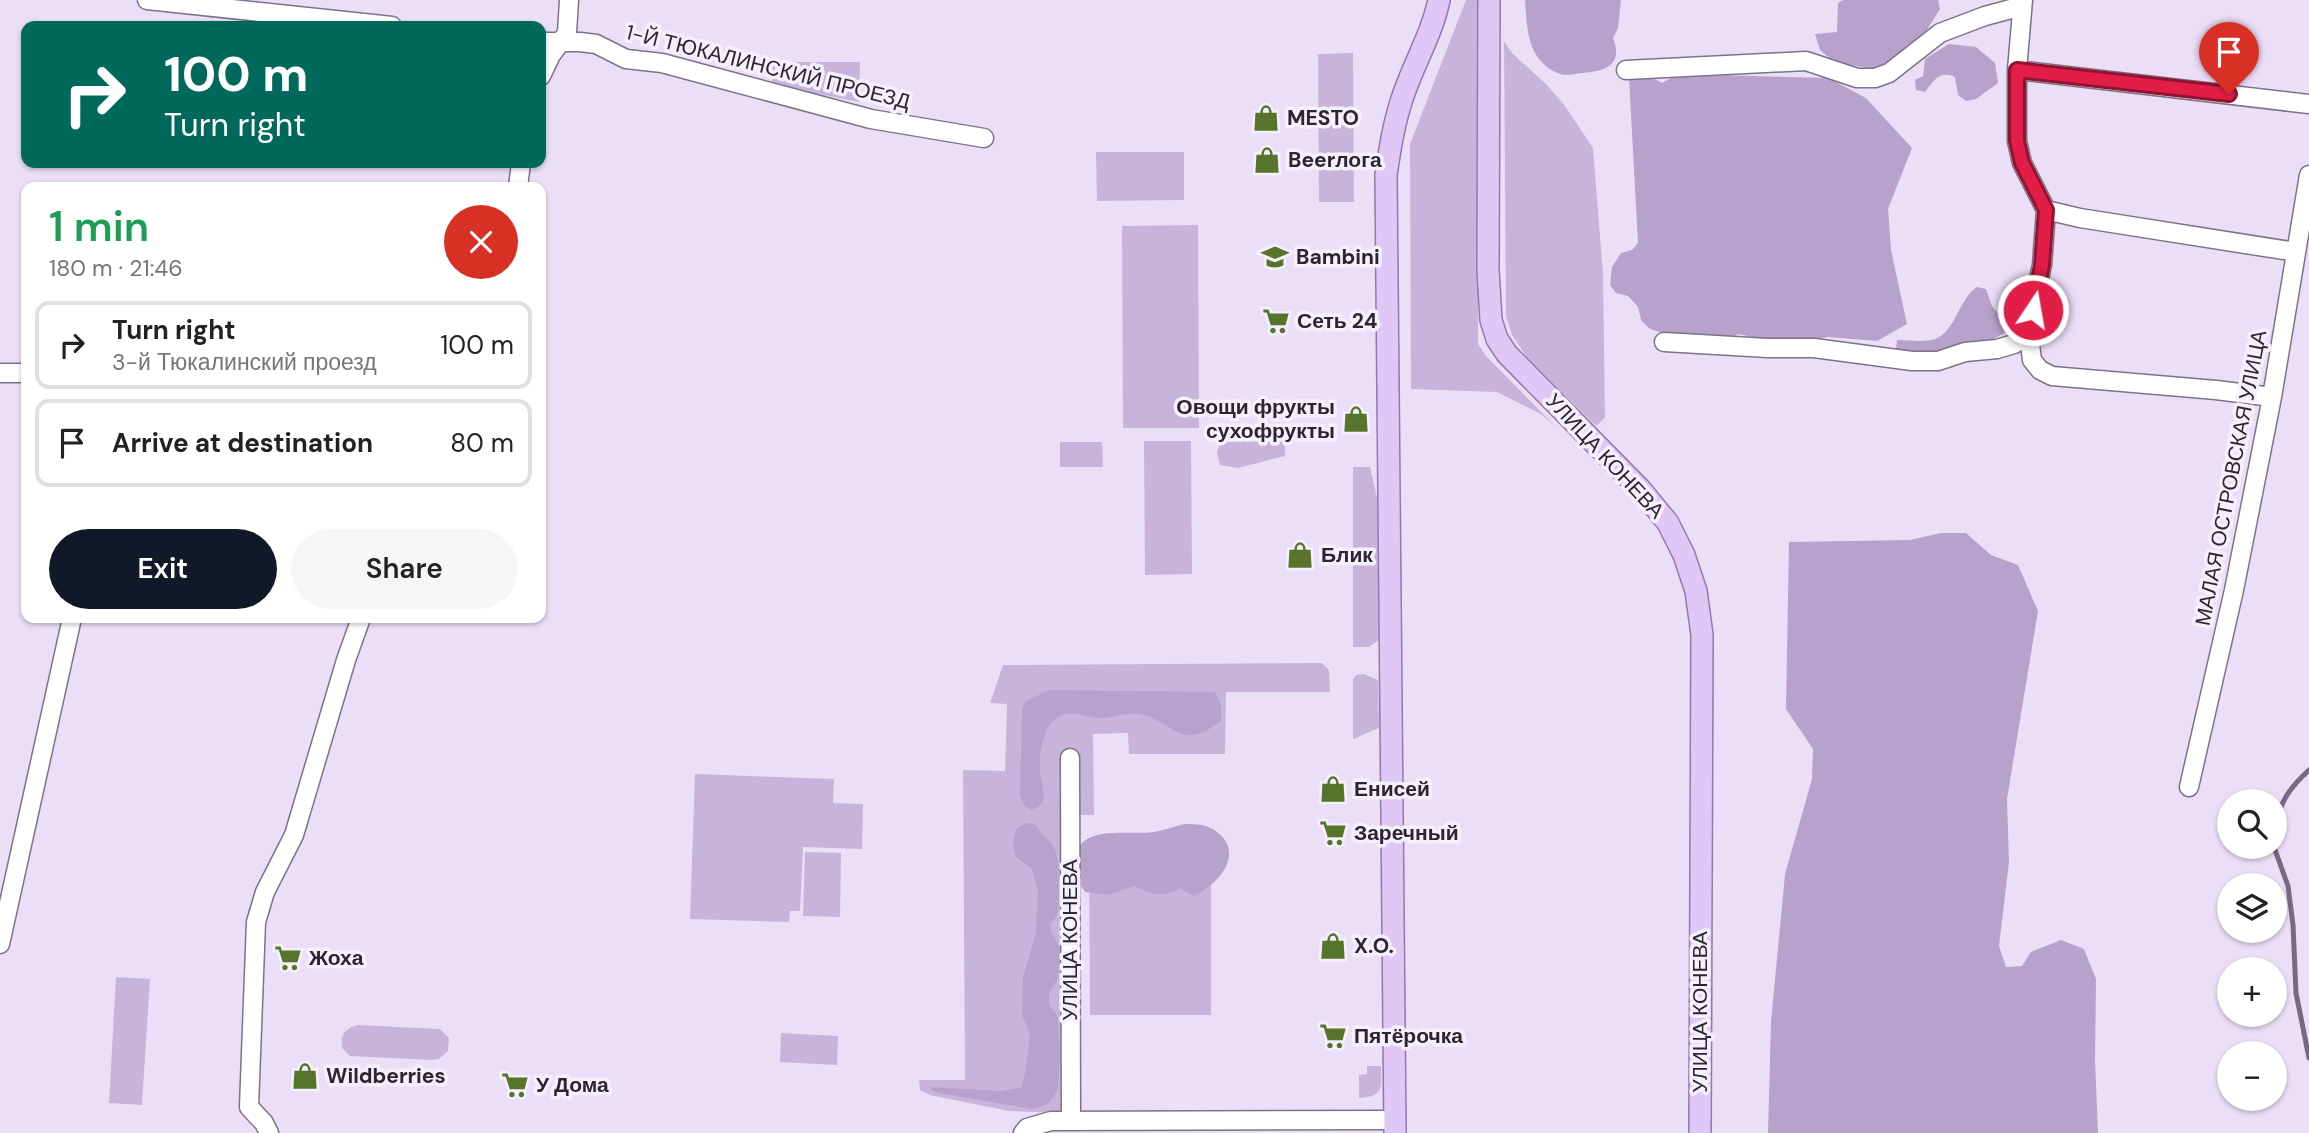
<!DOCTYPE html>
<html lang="en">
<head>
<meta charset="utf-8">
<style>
	body { margin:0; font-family:"DM Sans",sans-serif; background:#f6f6f6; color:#222; height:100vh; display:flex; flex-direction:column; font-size:26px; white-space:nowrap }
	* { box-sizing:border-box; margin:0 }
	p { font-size:23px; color:#767676 }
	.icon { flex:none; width:38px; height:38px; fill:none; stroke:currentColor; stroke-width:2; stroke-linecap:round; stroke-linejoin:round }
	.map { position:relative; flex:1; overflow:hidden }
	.details { position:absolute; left:21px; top:182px; width:525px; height:441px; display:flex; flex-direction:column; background:#fff; border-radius:14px; box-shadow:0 2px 5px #0004 }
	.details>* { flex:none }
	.top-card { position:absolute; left:21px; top:21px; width:525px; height:147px; border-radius:14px; box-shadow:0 2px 5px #0004; background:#00695c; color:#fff; overflow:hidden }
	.buttons { position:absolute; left:2217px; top:789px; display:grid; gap:14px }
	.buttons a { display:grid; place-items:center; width:70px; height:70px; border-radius:50%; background:#fff; box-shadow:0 2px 5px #0004; font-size:35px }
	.pin { position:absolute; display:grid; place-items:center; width:60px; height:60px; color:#fff; margin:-72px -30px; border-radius:50% 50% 50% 0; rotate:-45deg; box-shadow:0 0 7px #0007 }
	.pin .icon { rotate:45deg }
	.me { position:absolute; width:77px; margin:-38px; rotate:12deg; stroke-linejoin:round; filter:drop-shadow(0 0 5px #0008) }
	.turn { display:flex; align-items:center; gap:24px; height:147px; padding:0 28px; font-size:32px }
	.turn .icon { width:91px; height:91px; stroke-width:2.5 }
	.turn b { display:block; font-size:49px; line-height:60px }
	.round { display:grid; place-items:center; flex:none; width:74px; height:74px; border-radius:37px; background:#f6f6f6 }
	.overview { display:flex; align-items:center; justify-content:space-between; height:119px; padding:0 28px }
	h1 { font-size:42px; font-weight:600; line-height:52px; color:#1e9e55 }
	.action { display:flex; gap:14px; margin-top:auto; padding:14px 28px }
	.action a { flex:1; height:80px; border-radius:42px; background:#111827; color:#fff; font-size:28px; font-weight:600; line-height:80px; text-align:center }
	.action a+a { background:#f6f6f6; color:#222 }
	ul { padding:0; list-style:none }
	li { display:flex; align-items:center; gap:21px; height:88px; margin:0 14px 10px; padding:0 14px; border:4px solid #e0e0e0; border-radius:14px }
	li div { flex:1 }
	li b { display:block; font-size:26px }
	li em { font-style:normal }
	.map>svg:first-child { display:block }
	.green { fill:#c8b4db }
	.forest { fill:#b7a2cb }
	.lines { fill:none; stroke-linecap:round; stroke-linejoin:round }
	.stream { stroke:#776886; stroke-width:5 }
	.minor-casing { stroke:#7e7289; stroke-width:21 }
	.major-casing { stroke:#9378ac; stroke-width:24 }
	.minor { stroke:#fff; stroke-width:18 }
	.major { stroke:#e0c8f6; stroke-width:21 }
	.route-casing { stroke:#92132f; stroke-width:18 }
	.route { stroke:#e11d48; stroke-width:12 }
	.labels { text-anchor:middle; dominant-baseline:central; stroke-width:7; stroke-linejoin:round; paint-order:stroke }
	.street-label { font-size:21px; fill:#2a262f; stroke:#f6effe }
	.poi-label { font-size:21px; font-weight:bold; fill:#2a262f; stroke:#f6effe; text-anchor:start }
</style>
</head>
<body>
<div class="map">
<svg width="2309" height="1133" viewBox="0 0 2309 1133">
	<rect width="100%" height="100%" fill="#ebdff8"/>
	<path class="green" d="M1466,0H1478V344L1486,356L1556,427L1541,414L1497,392L1411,389L1410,144Z
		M1504,41L1512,53L1546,84L1565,106L1593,148L1603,274L1605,418L1596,426L1528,359L1512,335L1506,316Z
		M1353,53L1354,202H1319L1318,54Z
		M773,62H860L859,102L772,85Z
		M1096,152H1184V200L1097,201Z
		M1198,225L1199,428H1123L1122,226Z
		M1144,441H1191L1192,574L1145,575Z
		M1285,441V456L1238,468L1220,465L1217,453L1220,442Z
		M1060,442H1102L1103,467H1060Z
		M1353,467H1370L1379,506V640L1369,647H1353Z
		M1322,663L1329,670L1330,692H1226L1225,754H1129L1128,733L1093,734L1094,815H1073L1063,755L1062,1113L1009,1111L930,1095L920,1090L919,1080H965L963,770L1005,771L1007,704L990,703L1003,665Z
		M1364,674L1378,680L1379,728L1353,739V679L1356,675Z
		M695,774L834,779L833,803L863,804L862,849L803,847L800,911H790L789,922L690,919Z
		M1211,837V1015H1090L1089,838Z
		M805,852L841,853L840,917L803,916Z
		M116,977L150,979L142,1105L109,1103Z
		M358,1025L440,1029L449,1038L448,1051L439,1059L433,1060L350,1056L342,1048C340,1035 345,1028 358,1025Z
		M781,1033L838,1036L837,1065L780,1062Z
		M1367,1066H1381C1381,1086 1385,1097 1359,1098V1075L1367,1074Z"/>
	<path class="forest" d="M1525,0H1621L1618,28L1613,38C1624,66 1604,71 1582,73C1575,74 1566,76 1560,74C1550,71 1540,62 1535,53C1527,39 1526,17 1525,0Z
		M1843,0H1938L1940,9L1923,36L1907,45L1898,57L1872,69L1834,62L1820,50L1815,34L1837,32L1838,3Z
		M1949,44L1976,47L1995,63L1998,83L1976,99L1966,101L1958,95L1955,77C1940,70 1934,80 1925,92L1916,90L1915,80L1923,76L1925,59Z
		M1640,71L1662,83L1678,74L1828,78L1866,98L1912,148L1888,209L1891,250L1907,324L1877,341L1829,337L1779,343L1739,334L1717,341L1680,338L1650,329L1641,320L1638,307L1628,296L1616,293L1610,285L1612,267L1621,253L1632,250L1638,243L1629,77Z
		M1977,287L1986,289L1992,306L1998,313L2007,314L2014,310L2022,314V323L1990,341L1932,354L1906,355L1896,350L1897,340C1908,340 1920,342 1931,340C1955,336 1958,299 1977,287Z
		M1941,533H1966L1991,555L2018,565L2038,611L2007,799L2009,862L1999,946L2006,967L2022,966L2031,952L2061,940L2084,949L2096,979L2095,1061L2098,1133H1768L1771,1022L1785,874L1812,779L1813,749L1786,709L1789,542L1910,540Z
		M1049,690L1215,692L1221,705V721C1178,754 1174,720 1139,714C1123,712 1110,719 1097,718C1085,717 1072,709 1060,716C1043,725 1039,752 1040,769C1040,779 1046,792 1043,801C1040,807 1036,808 1031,810L1023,804L1020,795L1022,711L1025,702Z
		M1026,823L1036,824C1041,837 1050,838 1055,850C1060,861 1062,903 1057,915C1056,918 1053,921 1050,924V930L1059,946L1060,961L1058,978L1049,994V1004L1058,1017L1060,1058L1058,1089L1052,1099L1048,1104L1032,1109L938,1093L932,1091L930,1087L1002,1091L1021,1087L1026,1070L1030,1033L1022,1016L1023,978L1036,932L1038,891L1032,869L1016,857L1013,842L1016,829Z
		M1185,824C1196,824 1208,824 1217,832C1246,854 1217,886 1193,896L1180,888C1163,899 1151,894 1134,886L1109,895L1085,892C1077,881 1077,875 1076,862C1075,822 1129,836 1153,832C1164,831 1174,826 1185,824Z"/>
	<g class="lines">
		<path class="stream" d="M2275,830C2279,803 2289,788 2309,770
			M2274,847L2288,886L2293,925L2296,993L2309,1058"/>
		<defs>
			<path id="minor" d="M147,0L392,26
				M2023,0L2017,70V141L2022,163L2046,210L2042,265L2028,329L2032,360L2040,370L2052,376L2216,390L2272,397
				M541,42H580L596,44L626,59L662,63L871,119L984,138
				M1626,70L1806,61L1857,78H1875L1889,73L1940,33L1985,16L2022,6
				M2017,70L2309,104
				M541,76L551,55L567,33L569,0
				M518,187L521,163
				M2046,210L2080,218L2296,252
				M1664,342L1768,348H1814L1912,361H1938L1965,352L1997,349L2014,344L2022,338L2028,329
				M0,373H26
				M1070,758L1071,1121
				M2189,787L2234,590L2272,397L2309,175
				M0,944L72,618
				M269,1133L264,1123L249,1107L256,922L265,892L294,835L346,660L361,618
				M1023,1133L1027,1128L1051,1121L1395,1120"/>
			<path id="major" d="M1489,0L1488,270L1491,320L1497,339L1507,354L1641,490L1668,523L1684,555L1696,591L1702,635L1700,1133
				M1395,1133L1386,175C1390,148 1394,122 1403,96C1414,63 1432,34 1439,0"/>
		</defs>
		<use href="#minor" class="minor-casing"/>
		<use href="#major" class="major-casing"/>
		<use href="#minor" class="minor"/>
		<use href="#major" class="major"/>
	</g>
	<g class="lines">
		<defs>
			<path id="route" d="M2033,310L2042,265L2046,210L2022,163L2017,141V70L2229,94"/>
		</defs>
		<use href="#route" class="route-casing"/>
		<use href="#route" class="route"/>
	</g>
	<defs>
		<symbol id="shop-bare" viewBox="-9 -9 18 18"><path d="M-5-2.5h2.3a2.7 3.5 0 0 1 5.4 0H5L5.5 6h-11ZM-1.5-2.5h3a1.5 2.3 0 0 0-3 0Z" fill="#57752a" stroke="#f6effe" stroke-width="2.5" paint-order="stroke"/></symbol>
		<symbol id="school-bare" viewBox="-9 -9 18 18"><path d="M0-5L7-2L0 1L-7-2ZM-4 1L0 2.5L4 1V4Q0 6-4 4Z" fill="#57752a" stroke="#f6effe" stroke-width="2.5" paint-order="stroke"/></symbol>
		<symbol id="supermarket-bare" viewBox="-9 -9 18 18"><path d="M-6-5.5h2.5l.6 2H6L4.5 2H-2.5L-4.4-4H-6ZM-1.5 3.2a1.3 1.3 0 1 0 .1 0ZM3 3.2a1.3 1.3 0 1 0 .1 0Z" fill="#57752a" stroke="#f6effe" stroke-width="2.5" paint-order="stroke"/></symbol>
	</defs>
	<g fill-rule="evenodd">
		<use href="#shop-bare" x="1247" y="99" width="38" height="38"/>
		<use href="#shop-bare" x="1248" y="141" width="38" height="38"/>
		<use href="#school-bare" x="1256" y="238" width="38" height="38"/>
		<use href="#supermarket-bare" x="1257" y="302" width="38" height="38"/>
		<use href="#shop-bare" x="1337" y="400" width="38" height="38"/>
		<use href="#shop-bare" x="1281" y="536" width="38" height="38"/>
		<use href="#shop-bare" x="1314" y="770" width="38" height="38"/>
		<use href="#supermarket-bare" x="1314" y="814" width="38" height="38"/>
		<use href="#shop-bare" x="1314" y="927" width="38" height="38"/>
		<use href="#supermarket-bare" x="269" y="939" width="38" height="38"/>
		<use href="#supermarket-bare" x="1314" y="1017" width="38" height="38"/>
		<use href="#shop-bare" x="286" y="1057" width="38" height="38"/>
		<use href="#supermarket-bare" x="496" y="1066" width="38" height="38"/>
	</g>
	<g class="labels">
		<g class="street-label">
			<text transform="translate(768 67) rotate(14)">1-Й ТЮКАЛИНСКИЙ ПРОЕЗД</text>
			<text transform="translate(1605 456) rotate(47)">УЛИЦА КОНЕВА</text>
			<text transform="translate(2231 478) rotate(-79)">МАЛАЯ ОСТРОВСКАЯ УЛИЦА</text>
			<text transform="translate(1070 940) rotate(-90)">УЛИЦА КОНЕВА</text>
			<text transform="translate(1700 1012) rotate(-90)">УЛИЦА КОНЕВА</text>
		</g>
		<g class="poi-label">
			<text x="1287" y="118">MESTO</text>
			<text x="1288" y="160">Beerлога</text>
			<text x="1296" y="257">Bambini</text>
			<text x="1297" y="321">Сеть 24</text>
			<text x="1335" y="407" text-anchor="end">Овощи фрукты<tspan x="1335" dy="24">сухофрукты</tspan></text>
			<text x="1321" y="555">Блик</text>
			<text x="1354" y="789">Енисей</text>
			<text x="1354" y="833">Заречный</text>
			<text x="1354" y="946">X.O.</text>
			<text x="309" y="958">Жоха</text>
			<text x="1354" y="1036">Пятёрочка</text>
			<text x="326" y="1076">Wildberries</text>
			<text x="536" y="1085">У Дома</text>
		</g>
	</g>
</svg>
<div class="buttons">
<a><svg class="icon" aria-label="search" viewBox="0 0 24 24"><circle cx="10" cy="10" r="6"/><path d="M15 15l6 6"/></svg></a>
<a><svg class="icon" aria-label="layers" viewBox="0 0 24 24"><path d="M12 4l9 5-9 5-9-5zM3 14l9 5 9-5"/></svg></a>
<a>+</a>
<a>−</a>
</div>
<div class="pin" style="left:2229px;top:94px;background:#d93025"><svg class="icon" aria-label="arrive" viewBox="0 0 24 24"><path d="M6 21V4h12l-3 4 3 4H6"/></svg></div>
<svg class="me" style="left:2033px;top:310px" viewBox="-20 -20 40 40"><circle r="17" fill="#e11d48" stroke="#fff" stroke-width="3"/><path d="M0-11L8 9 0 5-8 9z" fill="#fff"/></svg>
<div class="top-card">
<div class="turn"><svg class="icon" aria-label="right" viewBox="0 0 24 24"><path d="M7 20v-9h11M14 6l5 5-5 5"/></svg><div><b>100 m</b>Turn right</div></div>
</div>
<section class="details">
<div class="overview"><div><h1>1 min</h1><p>180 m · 21:46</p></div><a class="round" style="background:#d93025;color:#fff"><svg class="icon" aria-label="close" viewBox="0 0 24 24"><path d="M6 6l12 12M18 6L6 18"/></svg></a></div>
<ul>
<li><svg class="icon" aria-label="right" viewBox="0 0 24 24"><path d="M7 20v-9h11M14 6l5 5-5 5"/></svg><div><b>Turn right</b><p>3-й Тюкалинский проезд</p></div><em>100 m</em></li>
<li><svg class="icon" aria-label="arrive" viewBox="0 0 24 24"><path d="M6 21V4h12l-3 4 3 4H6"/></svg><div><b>Arrive at destination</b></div><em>80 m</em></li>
</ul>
<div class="action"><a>Exit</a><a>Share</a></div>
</section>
</div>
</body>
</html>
